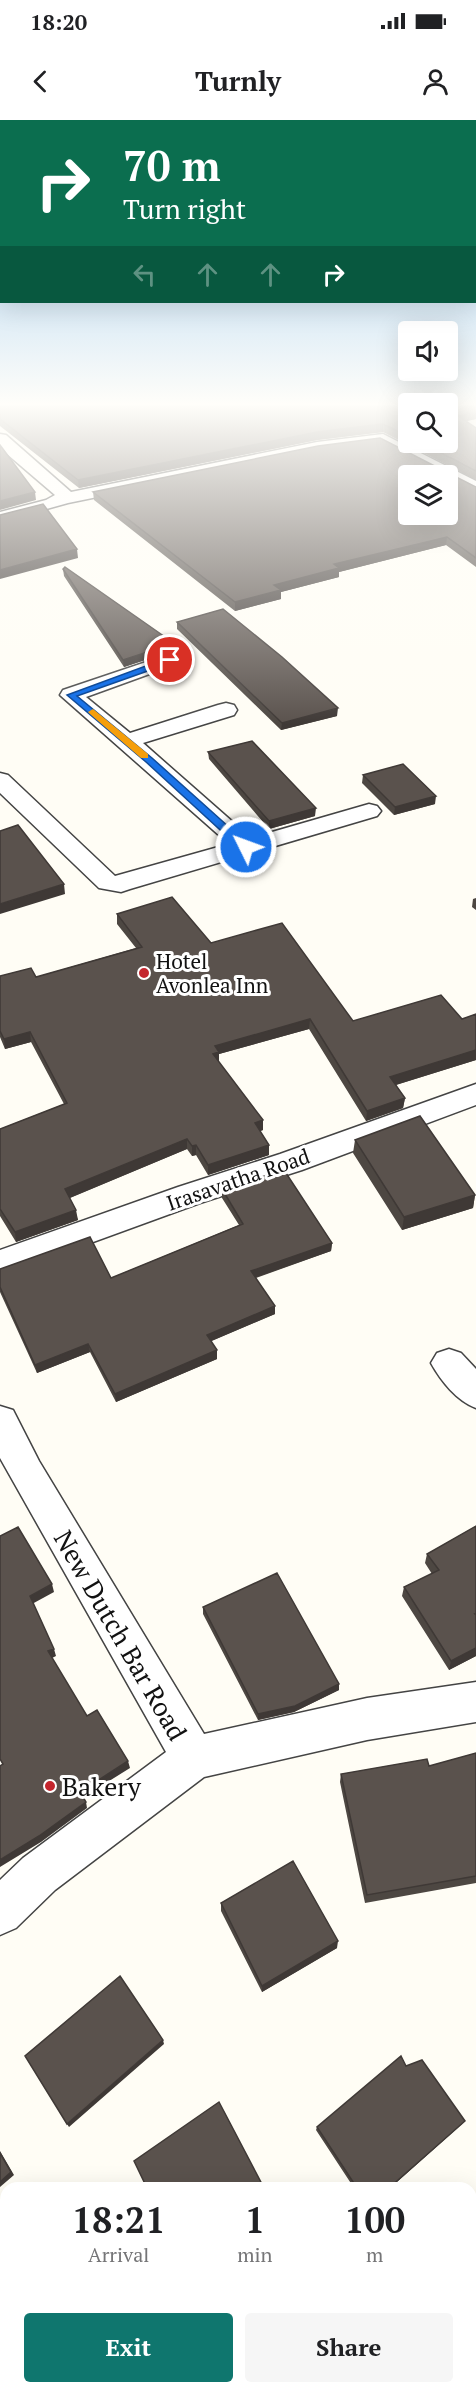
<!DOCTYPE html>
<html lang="en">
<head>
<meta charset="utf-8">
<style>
	body { margin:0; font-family:"PT Serif",serif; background:#f6f6f6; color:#202124; height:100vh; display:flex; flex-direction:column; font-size:22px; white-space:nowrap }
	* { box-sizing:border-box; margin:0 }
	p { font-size:20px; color:#757577 }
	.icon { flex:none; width:33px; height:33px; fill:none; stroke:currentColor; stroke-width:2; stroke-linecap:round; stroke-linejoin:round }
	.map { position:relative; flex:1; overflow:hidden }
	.sheet { position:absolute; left:0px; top:2062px; width:477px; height:212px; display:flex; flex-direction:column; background:#fff; border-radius:18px 18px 0 0; box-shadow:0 6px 24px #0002 }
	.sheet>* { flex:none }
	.guide { position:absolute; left:0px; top:0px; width:477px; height:183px; box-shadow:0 6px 24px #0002; background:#0b6e4f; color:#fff; overflow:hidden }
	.controls { position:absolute; left:398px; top:201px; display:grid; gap:12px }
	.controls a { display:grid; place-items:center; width:60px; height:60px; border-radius:6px; background:#fff; box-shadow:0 6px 24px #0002; font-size:30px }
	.pin { position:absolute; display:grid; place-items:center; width:51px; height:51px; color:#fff; margin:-26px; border:3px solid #fff; border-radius:50%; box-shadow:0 2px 6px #0007 }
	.me { position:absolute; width:66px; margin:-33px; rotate:312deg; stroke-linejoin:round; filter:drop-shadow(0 0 4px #0008) }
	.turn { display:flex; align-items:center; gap:21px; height:126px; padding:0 24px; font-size:27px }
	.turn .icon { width:78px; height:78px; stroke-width:2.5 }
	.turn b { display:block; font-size:42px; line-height:51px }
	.lanes { display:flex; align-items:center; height:57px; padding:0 24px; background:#0003; justify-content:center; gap:30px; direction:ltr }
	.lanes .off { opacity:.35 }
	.eta { display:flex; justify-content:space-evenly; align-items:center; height:102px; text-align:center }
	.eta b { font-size:36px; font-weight:600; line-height:42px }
	.button { display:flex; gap:12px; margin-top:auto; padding:12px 24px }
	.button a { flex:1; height:69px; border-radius:6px; background:#0f766e; color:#fff; font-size:24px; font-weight:600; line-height:69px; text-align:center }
	.button a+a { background:#f6f6f6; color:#202124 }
	.status { display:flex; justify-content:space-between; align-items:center; height:42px; padding:0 30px; background:#fff; direction:ltr }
	.status svg { height:16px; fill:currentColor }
	header { display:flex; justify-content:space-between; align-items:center; height:78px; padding:0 24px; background:#fff; font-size:27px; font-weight:600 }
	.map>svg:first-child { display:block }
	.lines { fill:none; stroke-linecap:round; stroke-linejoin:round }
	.minor-casing { stroke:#444; stroke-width:3 }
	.minor { fill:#fff; fill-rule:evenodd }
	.wall { fill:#4d4742 }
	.shaded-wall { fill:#3f3936 }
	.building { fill:#5a524d; stroke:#3f3936; stroke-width:1.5; fill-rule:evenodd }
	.route { fill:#1a73e8; stroke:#114b97; stroke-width:1.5 }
	.slow { fill:#f59e0b }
	.poi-dot { fill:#c4262e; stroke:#fff; stroke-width:2 }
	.labels { text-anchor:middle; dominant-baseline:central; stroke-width:6; stroke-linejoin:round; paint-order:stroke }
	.poi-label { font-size:21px; fill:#111; stroke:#fff; text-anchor:start }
	.street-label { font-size:21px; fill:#111; stroke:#fff }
	.near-street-label { font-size:26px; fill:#111; stroke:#fff }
	.near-poi-label { font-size:26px; fill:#111; stroke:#fff; text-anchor:start }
</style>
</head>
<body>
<div class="status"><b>18:20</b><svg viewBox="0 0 49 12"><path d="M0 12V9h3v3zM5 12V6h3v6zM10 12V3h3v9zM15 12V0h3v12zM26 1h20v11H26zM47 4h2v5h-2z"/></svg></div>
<header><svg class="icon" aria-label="back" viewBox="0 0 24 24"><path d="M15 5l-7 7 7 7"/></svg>Turnly<svg class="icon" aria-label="person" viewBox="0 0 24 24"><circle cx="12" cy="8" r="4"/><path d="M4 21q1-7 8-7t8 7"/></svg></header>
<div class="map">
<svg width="476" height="2273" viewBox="0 0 476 2273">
	<rect width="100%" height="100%" fill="#fffdf5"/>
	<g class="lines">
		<defs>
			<path id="minor" d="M0,314L6,315L71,372L317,322L383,314L476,361V373L447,360V356H439L380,324L317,332L68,383L0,402V392L46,380L55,375L0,328Z
				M170,534L177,536L180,540L177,544L86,577L130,613L218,585L226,583L234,585L237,590L234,595L143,623L251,718L369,684L377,686L381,691L377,696L130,769L121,772L99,768L0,673V653L8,655L115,756L229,724L60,575L63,570Z
				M476,964V985L302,1050L200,1083L0,1156V1130L178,1067L280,1034Z
				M449,1229L461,1233L476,1249V1288C457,1281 441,1261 431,1243L437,1233Z
				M0,1286L13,1290L39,1341L204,1614L367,1578L476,1562V1602L367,1620L204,1657L55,1770L16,1808L0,1815V1760L23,1738L166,1632L0,1338Z"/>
		</defs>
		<use href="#minor" class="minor-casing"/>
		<use href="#minor" class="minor"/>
	</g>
	<path class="wall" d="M0,286H408V322H447V286L476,299L466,301L476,308V360L383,312L317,320L79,368L0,306Z
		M476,367V447L446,425L339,452V457L281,472V479L235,491L94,380L93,372Z
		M63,449L178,526V534L169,532L124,547L64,456Z
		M177,502L337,596L281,610L177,509Z
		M208,632L315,696L269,709L209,639Z
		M363,655L435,684L394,695L362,663Z
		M476,778V790L472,787L473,779Z
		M117,794L211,823L353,901L462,899L476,894V940L396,965L405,978L403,988L366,1001L309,909L219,934V942L263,1010L260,1011L269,1025V1035L208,1055L196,1035L192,1036L187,1029L70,1078L78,1100L16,1122L0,1096V1009L64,984L31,922L5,929L0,917V856L36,857L136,828L117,804Z
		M355,1020L475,1075L473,1088L402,1110L353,1033Z
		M222,1069L332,1123L331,1131L256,1158L275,1194L211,1221L217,1239L116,1282L90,1232L37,1253L0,1172V1149L111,1158L239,1105L222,1078Z
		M476,1406V1536L449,1550L402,1476L404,1467L432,1454L425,1443L427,1434Z
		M203,1487L339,1570L294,1592L258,1600L203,1494Z
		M476,1633V1763L365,1783L340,1662L341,1654L429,1646Z
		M221,1783L337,1828L262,1872L221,1791Z
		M406,1946L462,2004L390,2068H354L316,2010L317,2007Z
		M476,2163V2273H462L459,2268H471V2167Z"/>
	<path class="shaded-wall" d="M476,291V299L457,303V295Z
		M383,304V312L317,320L79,368L78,360L317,312Z
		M35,372L36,380L0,390V381Z
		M447,417L446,425L339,452V457L281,472V479L235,491V482L274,465L334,444Z
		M77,429L78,438L0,459V450Z
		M169,525V532L124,547L123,540Z
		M338,588L337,596L281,610L282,603Z
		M436,676L435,684L394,695L395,687Z
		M316,688L315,696L269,709V701Z
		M64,764L65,774L0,794V784Z
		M310,899L309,909L219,934V942L213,934L215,926Z
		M30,912L31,922L5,929L4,919Z
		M476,930V940L389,967L390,957Z
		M405,978L403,988L366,1001L367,991Z
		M263,1000V1010L255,1013V1003Z
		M187,1019V1029L67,1079L65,1069Z
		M196,1025V1035L192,1036V1026Z
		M269,1025V1035L208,1055V1045Z
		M475,1075L473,1088L402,1110L404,1097Z
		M76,1090L78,1100L16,1122L15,1112Z
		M332,1123L331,1131L251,1159V1151Z
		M275,1186V1194L207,1223V1215Z
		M88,1224L90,1232L37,1253L35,1245Z
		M217,1230V1239L116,1282L115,1274Z
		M52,1464L54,1472L32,1484L30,1476Z
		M476,1528V1536L449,1550L451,1541Z
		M54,1529L56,1536L50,1539L48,1531Z
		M339,1564V1570L294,1592L258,1600V1594Z
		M128,1641L130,1648L82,1678L80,1672Z
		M86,1682L87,1688L41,1722L0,1747V1740Z
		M338,1821L337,1828L262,1872V1866Z
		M163,1920L164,1924L69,2007L67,2004Z
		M465,2001L390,2068H389Z
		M0,2031L14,2055L0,2067Z"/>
	<path class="building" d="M0,286H408V316L383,304L317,312L78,360L0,299Z
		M447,286H476V291L457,295L476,308V351L420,322H447Z
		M380,318L476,367V438L447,417L334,444L339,448L274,465L281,470L235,482L93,372L318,326ZM408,356H447V394H408Z
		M0,325L35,372L0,381Z
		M43,384L77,429L0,450V395Z
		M65,447L178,526L169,525L123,540L63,449Z
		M223,489L282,537L338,588L282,603L177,502Z
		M252,621L316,688L269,701L208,632Z
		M403,644L436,676L395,687L363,655Z
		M18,705L64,764L0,784V711Z
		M172,777L211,823L282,803L353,901L441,875L462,899L476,894V930L390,957L405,978L367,991L310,899L215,926L219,932L213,934L263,1000L255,1003L269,1025L208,1045L196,1025L192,1026L187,1019L65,1069L76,1090L15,1112L0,1089V1009L67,983L30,912L4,919L0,911V856L31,848L36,857L142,827L117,794Z
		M420,996L475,1075L404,1097L355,1020Z
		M284,1050L332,1123L251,1151L275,1186L207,1215L217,1230L115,1274L88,1224L35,1245L0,1167V1149L90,1117L111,1158L243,1104L222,1069Z
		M476,1406V1494H475L476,1495V1528L451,1541L404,1467L439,1450L427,1434Z
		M18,1407L52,1464L30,1476L54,1529L48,1531L87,1596L97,1590L128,1641L80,1672L86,1682L39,1716L0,1740V1646L3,1644L0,1639V1416Z
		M277,1453L339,1564L295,1586L258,1594L203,1487Z
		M476,1633V1756L367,1775L341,1654L427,1639L429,1646Z
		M293,1741L338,1821L262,1866L221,1783Z
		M120,1856L163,1920L67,2004L25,1936Z
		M401,1936L406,1946L422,1940L465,2001L389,2068H357L317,2007Z
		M219,1982L264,2068H147L134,2041Z
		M0,2033L11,2052L0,2062Z
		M476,2164V2273H464L461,2268H471V2168Z"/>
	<linearGradient id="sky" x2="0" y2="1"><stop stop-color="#95c6ee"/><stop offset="0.47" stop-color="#fffefa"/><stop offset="1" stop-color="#fffefa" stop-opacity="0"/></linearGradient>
	<rect width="476" height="605" fill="url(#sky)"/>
	<path class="route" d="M170,537L175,540L173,542L77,576L152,638L249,725V730H242L146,642L67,575Z"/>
	<path class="slow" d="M93,589L148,634V638H141L90,594L88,592Z"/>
	<g class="poi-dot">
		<circle cx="144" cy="853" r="6"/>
		<circle cx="50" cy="1666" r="6"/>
	</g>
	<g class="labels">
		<g class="poi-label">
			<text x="156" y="841">Hotel<tspan x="156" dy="24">Avonlea Inn</tspan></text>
		</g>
		<g class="street-label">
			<text transform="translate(238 1059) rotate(-19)">Irasavatha Road</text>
		</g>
		<g class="near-street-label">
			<text transform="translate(121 1515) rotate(60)">New Dutch Bar Road</text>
		</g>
		<g class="near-poi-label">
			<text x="62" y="1666">Bakery</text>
		</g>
	</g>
</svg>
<div class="controls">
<a><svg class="icon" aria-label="sound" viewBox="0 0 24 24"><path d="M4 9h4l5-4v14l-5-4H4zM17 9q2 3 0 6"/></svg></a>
<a><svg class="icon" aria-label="search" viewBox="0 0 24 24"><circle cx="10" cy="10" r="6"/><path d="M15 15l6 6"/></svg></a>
<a><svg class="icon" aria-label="layers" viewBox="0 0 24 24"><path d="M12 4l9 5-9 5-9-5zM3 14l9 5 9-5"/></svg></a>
</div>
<div class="pin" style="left:170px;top:540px;background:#d93025"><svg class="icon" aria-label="arrive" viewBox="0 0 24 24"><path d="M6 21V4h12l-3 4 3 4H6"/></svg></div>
<svg class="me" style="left:246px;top:727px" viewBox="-20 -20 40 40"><circle r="17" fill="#1a73e8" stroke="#fff" stroke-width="3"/><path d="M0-11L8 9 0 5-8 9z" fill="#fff"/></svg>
<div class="guide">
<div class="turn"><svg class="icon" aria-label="right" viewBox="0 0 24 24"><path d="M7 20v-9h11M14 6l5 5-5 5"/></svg><div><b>70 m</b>Turn right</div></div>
<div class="lanes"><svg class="icon off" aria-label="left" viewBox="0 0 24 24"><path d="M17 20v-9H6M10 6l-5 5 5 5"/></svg><svg class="icon off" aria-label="ahead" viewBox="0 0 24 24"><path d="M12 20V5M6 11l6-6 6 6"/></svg><svg class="icon off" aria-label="ahead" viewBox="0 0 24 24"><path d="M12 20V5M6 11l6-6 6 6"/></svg><svg class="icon" aria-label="right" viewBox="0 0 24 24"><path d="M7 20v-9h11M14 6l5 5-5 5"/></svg></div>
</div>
<section class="sheet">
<div class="eta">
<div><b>18:21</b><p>Arrival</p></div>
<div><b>1</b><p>min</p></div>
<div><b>100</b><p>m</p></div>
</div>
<div class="button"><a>Exit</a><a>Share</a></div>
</section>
</div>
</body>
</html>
